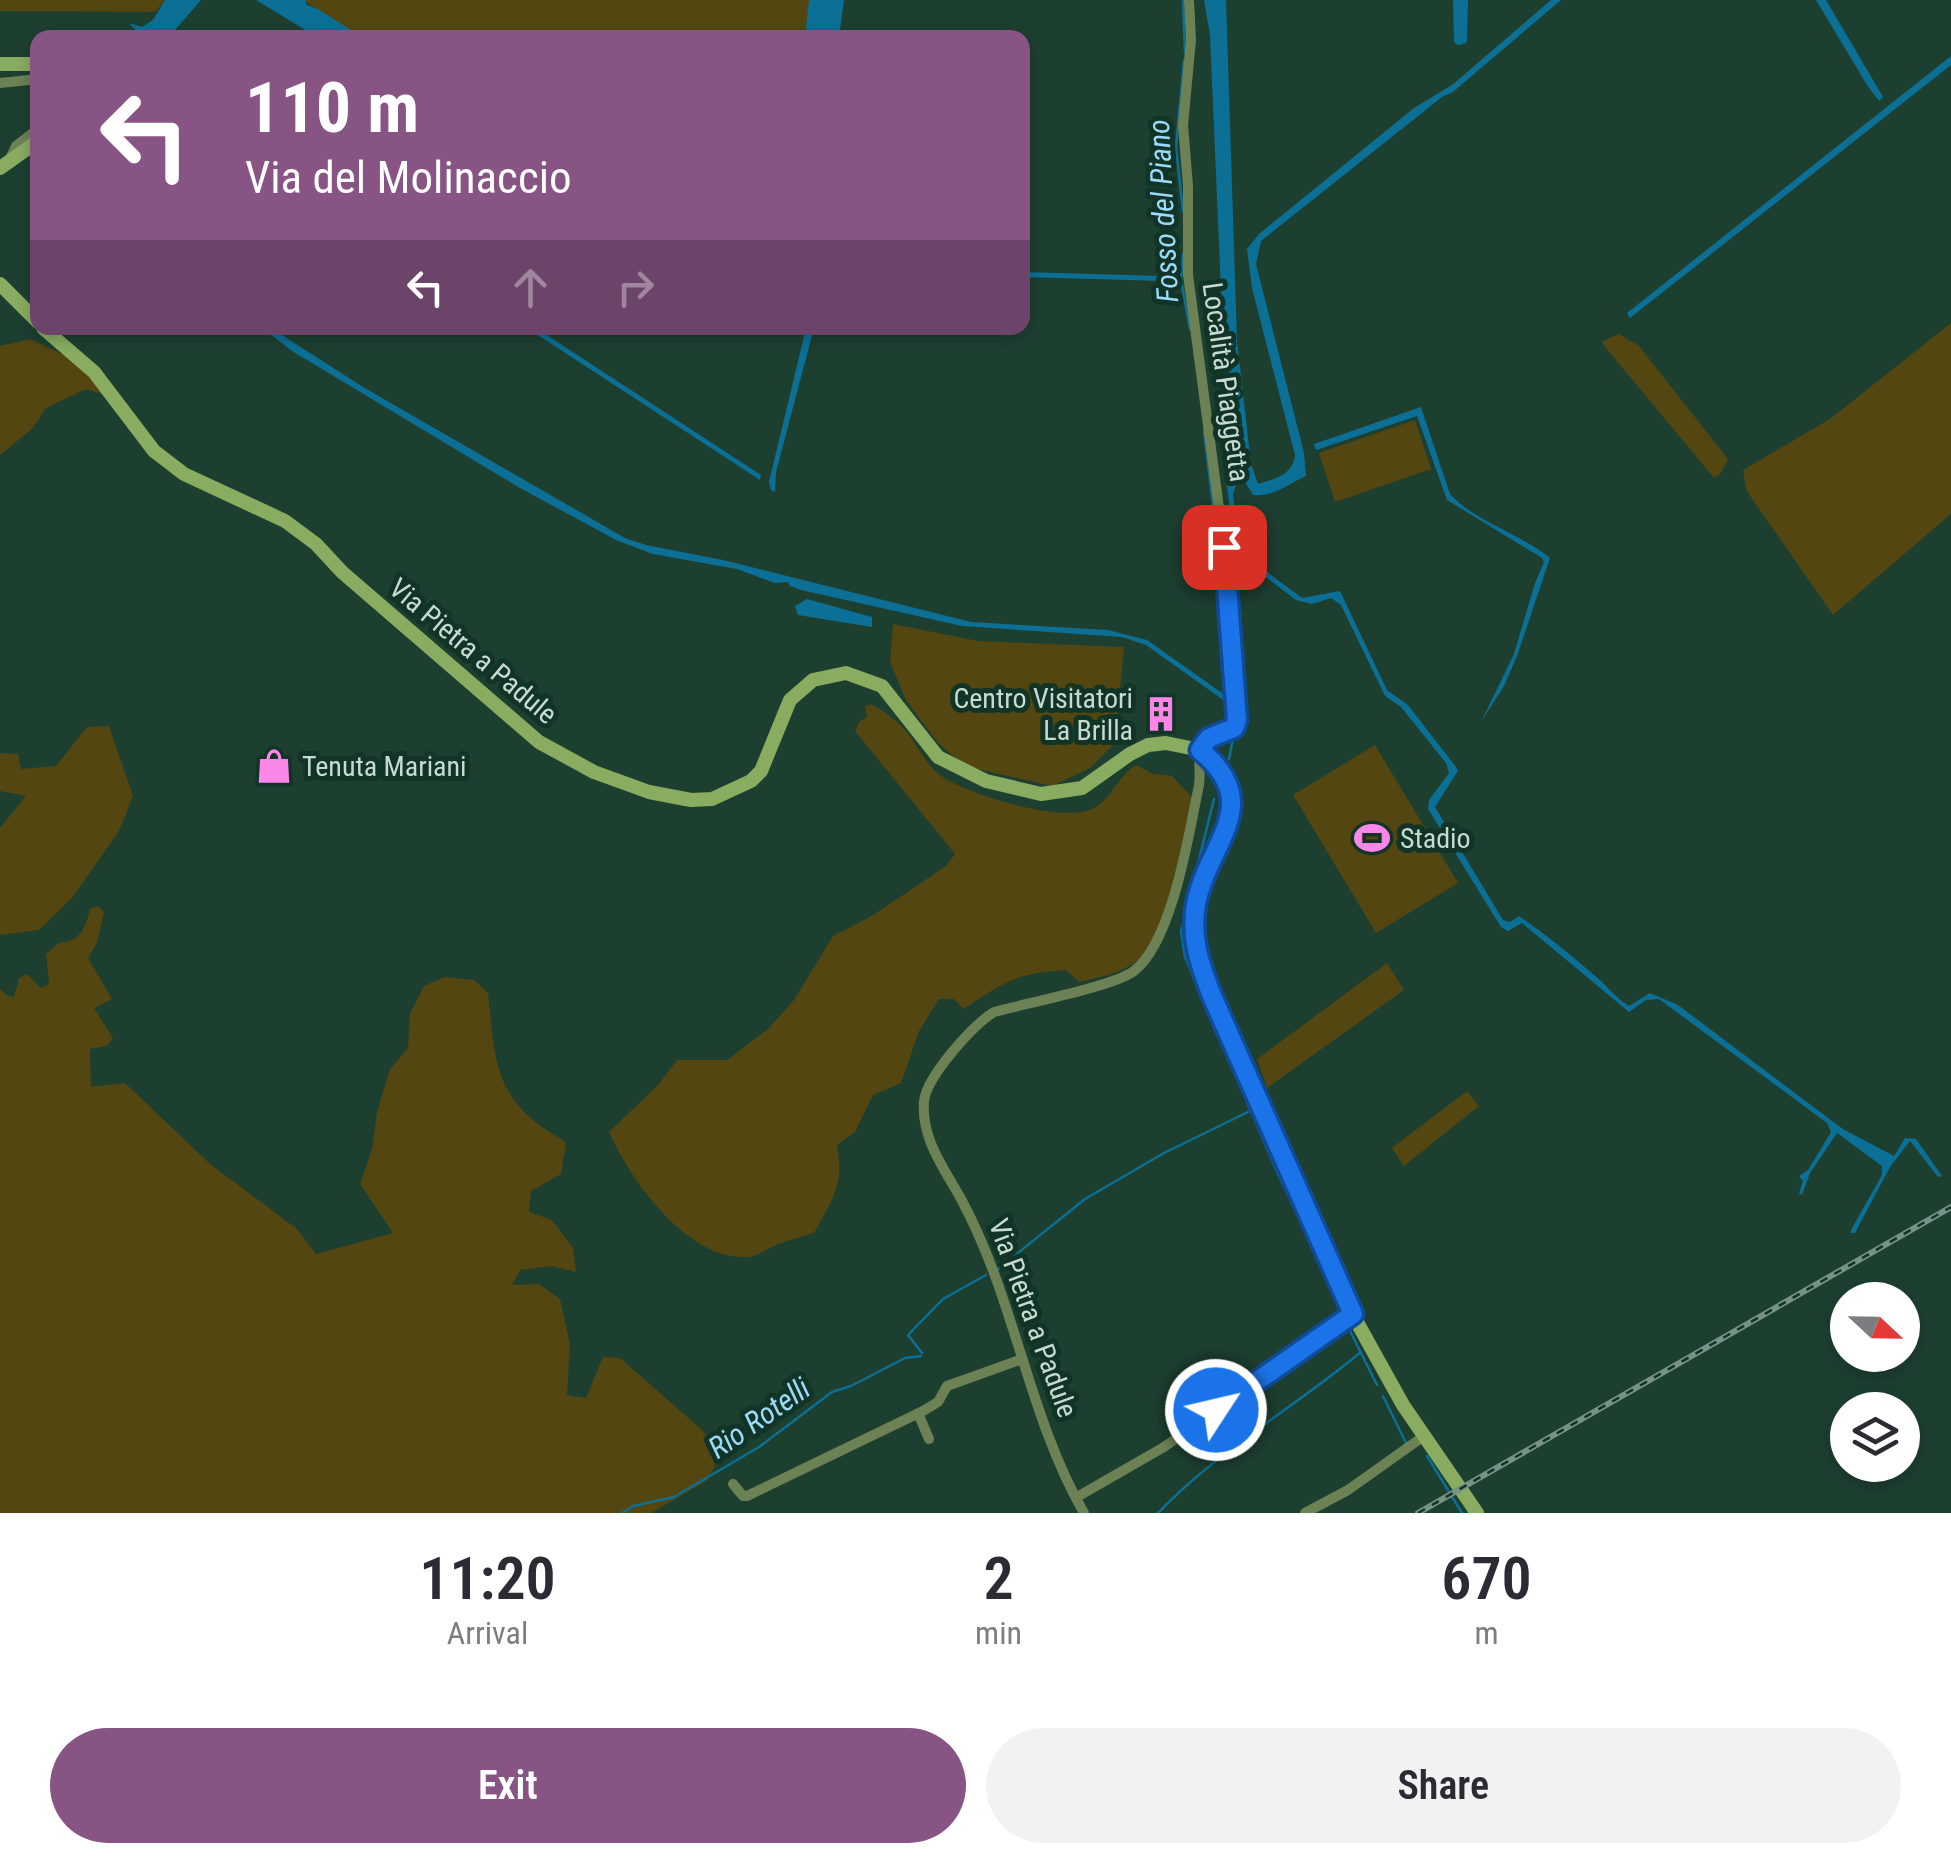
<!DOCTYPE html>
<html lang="en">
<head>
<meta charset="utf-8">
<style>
	body { margin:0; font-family:"Roboto Condensed",sans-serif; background:#f2f2f3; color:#2b2b33; height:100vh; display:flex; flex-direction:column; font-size:38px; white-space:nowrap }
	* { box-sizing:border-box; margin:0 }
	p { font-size:32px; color:#7c7c81 }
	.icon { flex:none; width:55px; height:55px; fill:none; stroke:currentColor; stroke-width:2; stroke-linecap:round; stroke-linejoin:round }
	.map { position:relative; height:1513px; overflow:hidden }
	.panel { display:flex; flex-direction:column; background:#fff; flex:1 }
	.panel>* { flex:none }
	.hud { position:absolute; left:30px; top:30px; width:1000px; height:305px; border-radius:20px; box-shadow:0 5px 15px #0003; background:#885484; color:#fff; overflow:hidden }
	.needle { width:65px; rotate:112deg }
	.buttons { position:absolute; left:1830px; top:1282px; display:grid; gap:20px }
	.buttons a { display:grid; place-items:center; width:90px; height:90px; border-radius:50%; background:#fff; box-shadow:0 5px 15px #0003; font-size:50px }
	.pin { position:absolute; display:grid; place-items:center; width:85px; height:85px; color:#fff; margin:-42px; border-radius:20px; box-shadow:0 5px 15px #0006 }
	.me { position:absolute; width:110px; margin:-55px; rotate:55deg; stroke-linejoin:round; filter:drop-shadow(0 0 8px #0008) }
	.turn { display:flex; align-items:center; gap:35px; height:210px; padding:0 50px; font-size:45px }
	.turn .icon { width:130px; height:130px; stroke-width:2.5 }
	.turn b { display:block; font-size:70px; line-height:85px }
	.lanes { display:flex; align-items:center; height:95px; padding:0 50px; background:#0003; justify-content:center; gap:50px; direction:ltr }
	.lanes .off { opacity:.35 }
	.eta { display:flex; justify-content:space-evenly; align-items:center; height:170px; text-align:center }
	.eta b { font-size:60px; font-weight:600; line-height:70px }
	.primary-button { display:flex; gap:20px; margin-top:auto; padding:20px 50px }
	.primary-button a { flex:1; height:115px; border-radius:60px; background:#885484; color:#fff; font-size:40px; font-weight:600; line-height:115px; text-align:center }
	.primary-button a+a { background:#f2f2f3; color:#2b2b33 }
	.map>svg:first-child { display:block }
	.green { fill:#534611 }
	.water { fill:#0c6f95 }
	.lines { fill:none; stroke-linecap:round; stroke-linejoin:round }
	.stream { stroke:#0c6f95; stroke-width:2.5 }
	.canal { stroke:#0c6f95; stroke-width:10 }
	.street { stroke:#6c8254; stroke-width:10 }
	.secondary { stroke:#89ac61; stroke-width:14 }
	.rail-casing { stroke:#789285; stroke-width:6 }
	.rail { stroke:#123426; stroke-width:2.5; stroke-dasharray:8; stroke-linecap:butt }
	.route-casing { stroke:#114b97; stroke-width:25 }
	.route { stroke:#1a73e8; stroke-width:18 }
	.labels { text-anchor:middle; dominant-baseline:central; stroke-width:10; stroke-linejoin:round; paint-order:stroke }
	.street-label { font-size:28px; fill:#c8dbd1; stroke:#123426 }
	.poi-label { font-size:28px; fill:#c8dbd1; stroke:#123426; text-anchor:start }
	.water-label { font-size:30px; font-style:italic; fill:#9bdafa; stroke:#123426 }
</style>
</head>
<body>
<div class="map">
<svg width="1951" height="1513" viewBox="0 0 1951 1513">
	<rect width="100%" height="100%" fill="#1d3f30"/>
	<path class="green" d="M0,0H165L155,12L0,11Z
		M303,0H810L806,37L361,38Z
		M1951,323V514L1833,615L1746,490L1743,470L1830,419Z
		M1619,334L1639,346L1728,459L1721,473L1714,478L1601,342Z
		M30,339L73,359L109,396L86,389L46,408L32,429L0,455V346Z
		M1415,420L1431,469L1335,502L1319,453Z
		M893,624L978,641L1124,647L1115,743L1090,768L1052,786L965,766L938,743L906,700L890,662Z
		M871,704C887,713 901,723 912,739C922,754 929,769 946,779C975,796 1064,824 1094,808C1112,798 1118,776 1136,765L1153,774L1172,776L1192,797V802C1182,844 1170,934 1137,961C1120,974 1099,977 1079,982L1066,970C1017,973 1003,982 964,1009L954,999H939L919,1031L901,1083L873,1095L855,1132L837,1145C844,1187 833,1198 814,1233C801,1237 788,1240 776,1245C767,1249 758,1256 748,1257C688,1261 631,1181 609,1132L658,1085L677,1060H727L768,1029L794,1000L833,936L870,917L909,891L946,866L955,854L855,731L860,721L867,717L865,706Z
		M109,726L133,796L119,831L72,898L39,930L0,935V828L26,796L0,791V753L18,754L21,769L56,766L87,727Z
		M1375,745L1458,883L1376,933L1293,795Z
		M98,906L104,912L97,943L88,958L112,999L94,1008L113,1038L107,1046L90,1049L91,1087L125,1083L210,1164L297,1229L316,1254L393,1233L360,1184L372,1149L377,1112L390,1069L408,1048L410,1014L424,986L444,977L474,980L488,993C496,1067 494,1102 566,1142L561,1174L531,1191L529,1212L552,1220L573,1248L576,1272L552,1266L520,1270L512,1285L539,1284L560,1299L570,1344L567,1395L586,1398L603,1357L620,1358L702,1430L720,1454L708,1480L651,1513H0V989L8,996L14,997L19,978L27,974L41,988L49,984L46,954L60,942C80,943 86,926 90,909Z
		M1387,963L1404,990L1267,1088L1257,1059Z
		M1467,1091L1479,1106L1404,1166L1392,1148Z"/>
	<path class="water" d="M165,0H201L169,37H142L129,23L142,27L153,20Z
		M256,0H305L307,5L318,9L362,37H317Z
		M809,0H844L839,37H805Z
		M1204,0H1226L1237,341L1251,464L1258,484C1276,478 1292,476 1295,455L1252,288L1247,249L1259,234L1414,108L1452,85L1551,0H1561L1453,92L1442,97L1261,241L1256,264L1304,453L1306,476C1288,484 1274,497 1253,495L1244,480L1237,481L1233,494L1239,551L1302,598L1340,591L1387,690L1408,705L1456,767L1458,771L1435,807L1503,920L1510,922L1519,916C1545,934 1570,954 1594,975C1607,985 1614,997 1629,1006L1650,993L1678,1005L1843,1129L1894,1156L1905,1138L1916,1139L1942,1176L1938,1177L1910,1141L1890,1167L1855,1233H1851V1230L1882,1175V1166L1837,1133L1810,1173L1802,1195L1799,1193L1803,1181L1799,1176L1808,1170L1831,1132L1827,1123L1659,999L1646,1000L1629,1012L1522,923L1508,931L1501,927L1428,809L1429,800L1449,773L1446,763L1401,707L1385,696L1341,605L1331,598L1312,604L1296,600L1234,553L1227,484L1246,465L1229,405V371L1223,337L1210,35Z
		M1816,0H1826L1883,97L1879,101L1867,85Z
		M1951,56V65L1630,318L1627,313Z
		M1023,272L1161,276L1162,281L1023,277Z
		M262,328H271L363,387L625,538L646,545L723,560L971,622L1108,630L1147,640L1232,700L1233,707L1146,645L1122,637L962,626L801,590L790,586L788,582L775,583L737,569L653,554L616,540L520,488L292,351Z
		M527,328H536L761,475L760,480Z
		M806,328H814L776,472L775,492L771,490L769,482Z
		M1421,407L1450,494C1474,521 1521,534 1550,558L1517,656L1504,686L1481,722L1514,654L1535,583L1544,562L1542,558L1447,500L1417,416L1316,450L1314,444Z
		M807,599L872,617V627L798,615L795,606Z"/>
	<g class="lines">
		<path class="stream" d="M1183,0L1185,52
			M1183,211L1176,147L1184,60
			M1183,254L1181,280L1190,329
			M1204,431L1217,539
			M1218,554L1229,665
			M1229,759L1233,738
			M1214,799L1181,932L1185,957L1277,1172L1337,1299
			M998,1269L1085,1199L1164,1153L1250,1111
			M1350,1331L1377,1385
			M922,1353L908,1335L943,1299L986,1275
			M1383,1396L1406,1443
			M1427,1456L1462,1513
			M622,1513L633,1506L674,1497L759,1447L832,1392L851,1386L905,1358L921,1356
			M1158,1513C1217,1451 1295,1407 1361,1352"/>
		<path class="canal" d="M1458,0L1459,40L1462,39L1463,0"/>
		<path class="street" d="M0,83L38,79
			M9,161L16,146L38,129
			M918,1413L929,1439
			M733,1484L743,1496H747L923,1411L938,1402L947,1386L1022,1359
			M1077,1497L1164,1447L1353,1315
			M1084,1513C1028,1416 1015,1298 961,1199C944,1168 921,1139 924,1101C927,1076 973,1025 994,1012C1023,1004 1115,986 1134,971C1173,941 1189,832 1199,785C1201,773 1197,757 1202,747C1208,735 1223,733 1234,727L1237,720L1228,576L1188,275V186L1183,125L1191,40L1189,0
			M1305,1513L1348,1490L1424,1436"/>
		<path class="secondary" d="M0,64H38
			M0,168L38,141
			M0,284L38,322
			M43,328L94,372L154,451L184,474L285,521L316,544L342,572L539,742L594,772L649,792L691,800L712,799L751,781L761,771L790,700L813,680L846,673L882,686L938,757L986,781L1041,794L1082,788L1130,754L1148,745L1166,743L1200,750L1216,764L1228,780L1232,799L1230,821L1204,879L1195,909V941L1199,962L1353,1315L1403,1405L1477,1513"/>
		<defs>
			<path id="rail" d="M1418,1513L1951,1207"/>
		</defs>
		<use href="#rail" class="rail-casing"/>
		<use href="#rail" class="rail"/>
	</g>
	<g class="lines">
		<defs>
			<path id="route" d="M1216,1410L1353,1314L1212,996C1200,965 1190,938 1196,904C1208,842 1266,805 1200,750L1209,738L1234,728L1237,720L1224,547"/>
		</defs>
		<use href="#route" class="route-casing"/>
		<use href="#route" class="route"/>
	</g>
	<defs>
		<symbol id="building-bare" viewBox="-9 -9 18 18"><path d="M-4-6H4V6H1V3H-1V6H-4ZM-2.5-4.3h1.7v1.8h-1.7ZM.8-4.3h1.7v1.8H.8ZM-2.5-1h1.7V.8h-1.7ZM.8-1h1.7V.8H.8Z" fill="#fa87e7" stroke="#123426" stroke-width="2.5" paint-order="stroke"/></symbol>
		<symbol id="shop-bare" viewBox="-9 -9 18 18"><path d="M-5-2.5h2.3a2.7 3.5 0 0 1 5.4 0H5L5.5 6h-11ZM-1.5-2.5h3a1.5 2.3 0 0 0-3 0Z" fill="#fa87e7" stroke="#123426" stroke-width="2.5" paint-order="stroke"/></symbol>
		<symbol id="stadium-bare" viewBox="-9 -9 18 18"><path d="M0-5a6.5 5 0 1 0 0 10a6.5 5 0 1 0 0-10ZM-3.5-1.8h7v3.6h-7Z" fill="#fa87e7" stroke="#123426" stroke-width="2.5" paint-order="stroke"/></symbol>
	</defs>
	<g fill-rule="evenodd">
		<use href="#building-bare" x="1136" y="689" width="50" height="50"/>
		<use href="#shop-bare" x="249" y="741" width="50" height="50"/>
		<use href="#stadium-bare" x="1347" y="813" width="50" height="50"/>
	</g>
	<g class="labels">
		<g class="street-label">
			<text transform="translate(1226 382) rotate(82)">Località Piaggetta</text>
			<text transform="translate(473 651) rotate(40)">Via Pietra a Padule</text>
			<text transform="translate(1033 1318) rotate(70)">Via Pietra a Padule</text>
		</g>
		<g class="poi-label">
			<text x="1133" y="698" text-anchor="end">Centro Visitatori<tspan x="1133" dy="32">La Brilla</tspan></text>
			<text x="302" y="766">Tenuta Mariani</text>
			<text x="1400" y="838">Stadio</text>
		</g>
		<g class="water-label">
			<text transform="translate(1163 211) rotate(-93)">Fosso del Piano</text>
			<text transform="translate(759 1418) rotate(-35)">Rio Rotelli</text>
		</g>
	</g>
</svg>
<div class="buttons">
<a><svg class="needle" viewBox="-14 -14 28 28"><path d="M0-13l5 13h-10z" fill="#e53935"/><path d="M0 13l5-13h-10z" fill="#7c7c81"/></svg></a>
<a><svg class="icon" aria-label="layers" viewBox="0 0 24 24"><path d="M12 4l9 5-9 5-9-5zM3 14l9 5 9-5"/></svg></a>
</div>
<div class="pin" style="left:1224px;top:547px;background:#d93025"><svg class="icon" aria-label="arrive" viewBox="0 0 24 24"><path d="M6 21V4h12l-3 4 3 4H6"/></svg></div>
<svg class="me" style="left:1216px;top:1410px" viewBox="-20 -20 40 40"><circle r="17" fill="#1a73e8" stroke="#fff" stroke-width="3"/><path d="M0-11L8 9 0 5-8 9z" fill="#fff"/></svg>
<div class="hud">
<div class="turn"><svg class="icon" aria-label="left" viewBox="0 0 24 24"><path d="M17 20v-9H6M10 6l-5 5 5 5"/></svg><div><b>110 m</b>Via del Molinaccio</div></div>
<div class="lanes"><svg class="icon" aria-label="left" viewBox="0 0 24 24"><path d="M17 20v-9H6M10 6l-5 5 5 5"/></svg><svg class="icon off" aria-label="ahead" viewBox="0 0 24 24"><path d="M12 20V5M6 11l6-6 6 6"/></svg><svg class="icon off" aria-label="right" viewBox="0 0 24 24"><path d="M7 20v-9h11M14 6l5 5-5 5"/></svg></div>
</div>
</div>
<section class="panel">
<div class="eta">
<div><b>11:20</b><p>Arrival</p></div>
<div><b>2</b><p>min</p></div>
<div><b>670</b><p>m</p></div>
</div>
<div class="primary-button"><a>Exit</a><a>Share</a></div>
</section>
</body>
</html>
